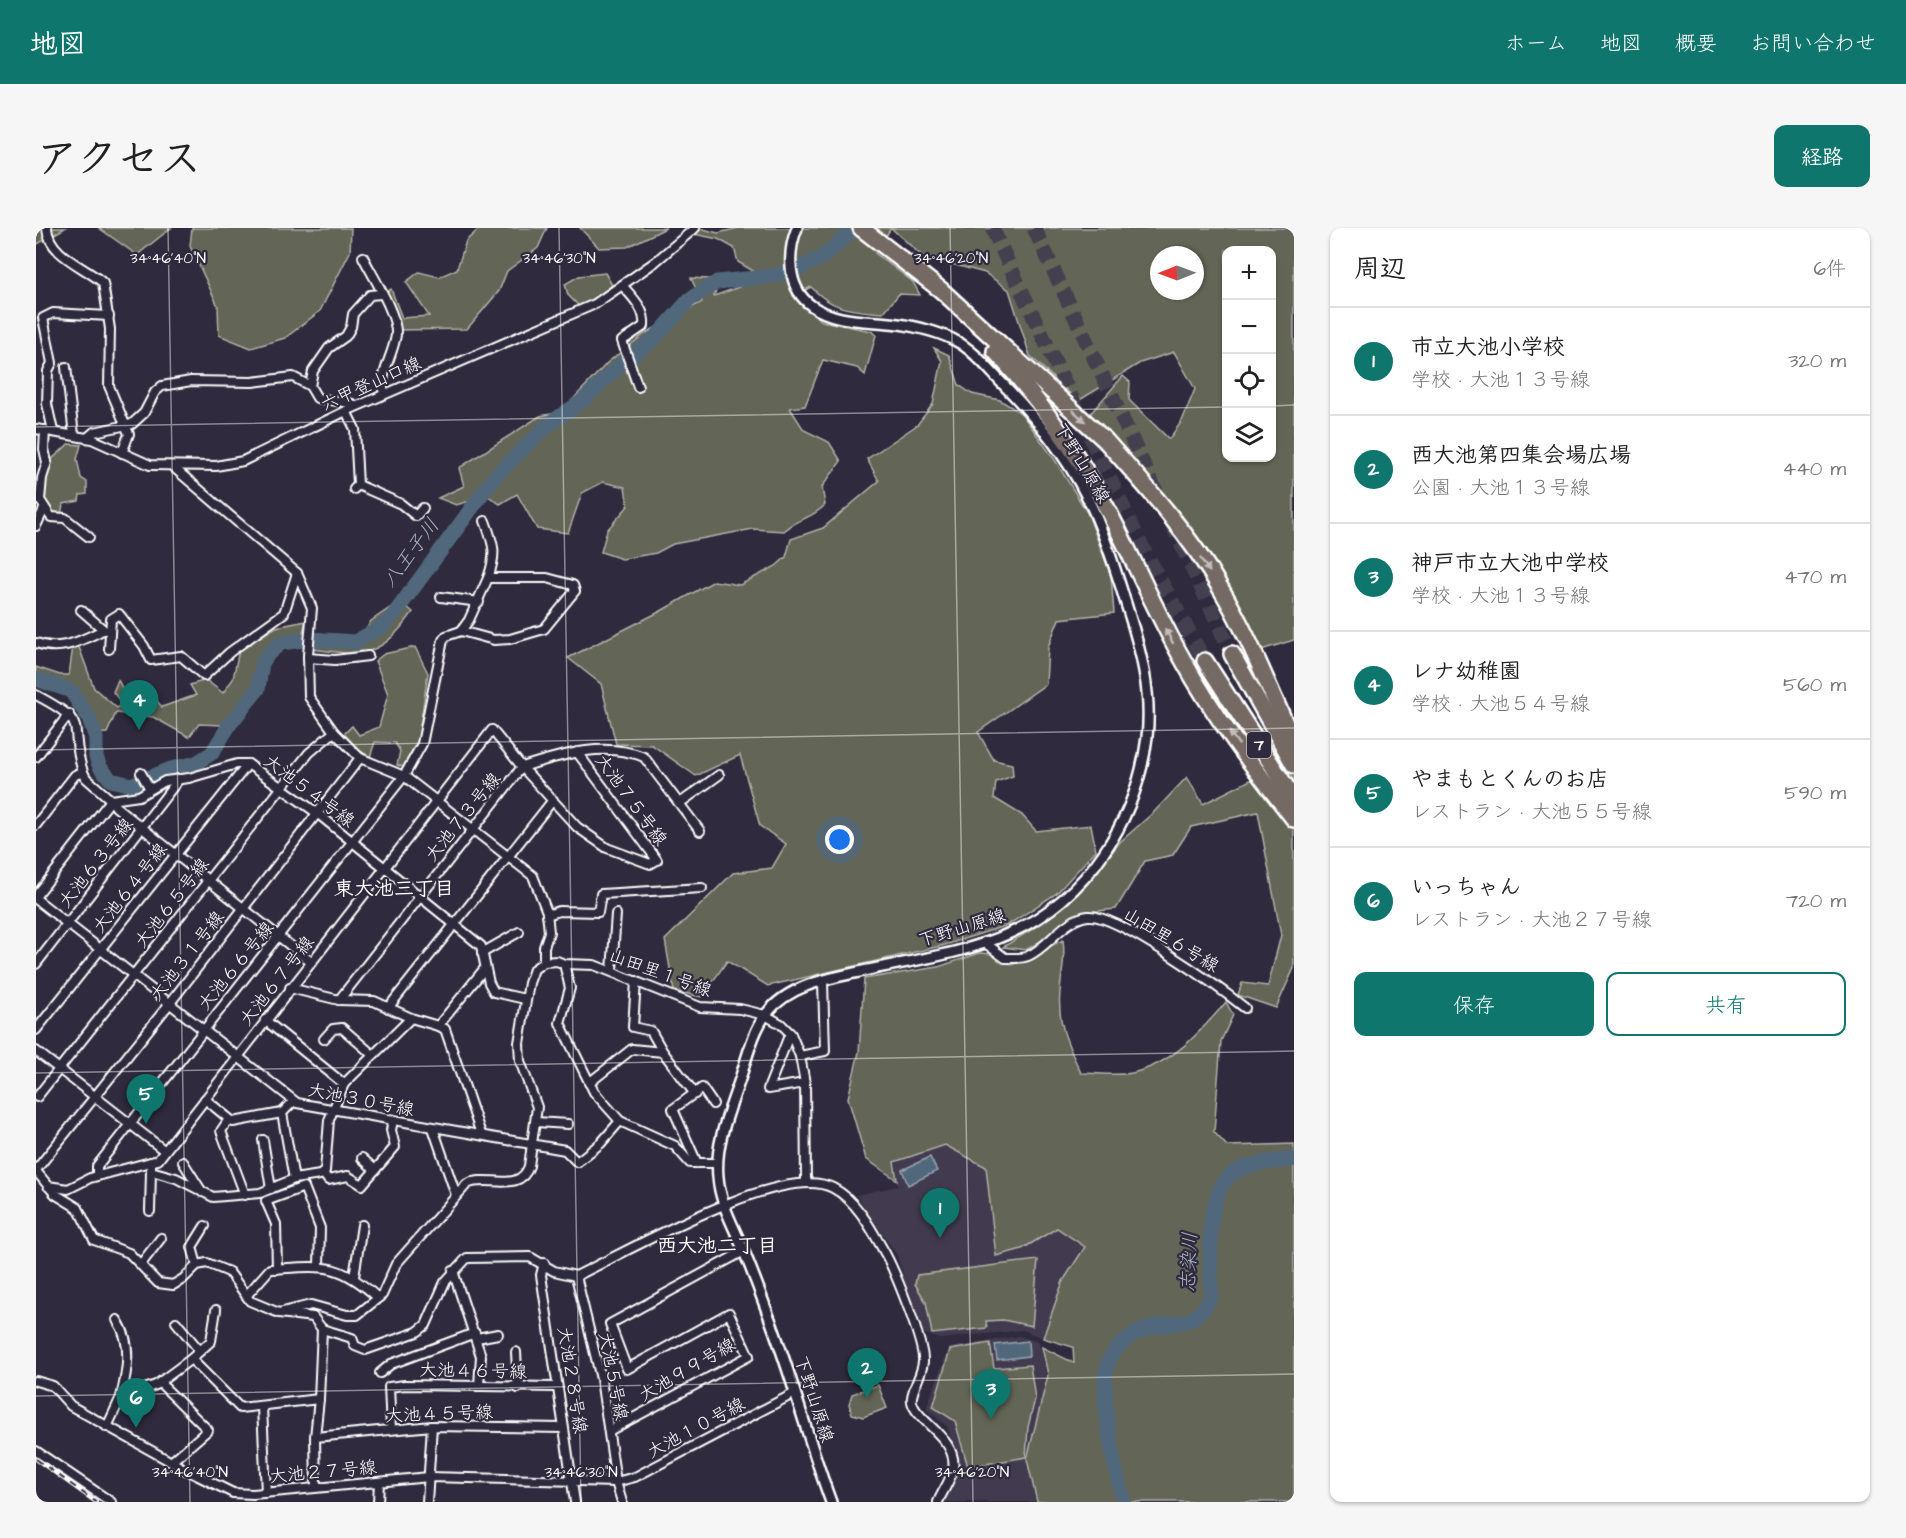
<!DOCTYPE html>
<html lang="ja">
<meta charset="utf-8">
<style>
:root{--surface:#fff;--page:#f6f6f6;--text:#222;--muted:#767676;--line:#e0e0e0;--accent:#0f766e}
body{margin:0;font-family:"Architects Daughter","Klee One",sans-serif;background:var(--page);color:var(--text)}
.controls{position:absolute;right:18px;top:18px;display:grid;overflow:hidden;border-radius:12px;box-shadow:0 2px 4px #0004}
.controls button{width:54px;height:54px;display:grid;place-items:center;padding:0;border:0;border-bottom:2px solid var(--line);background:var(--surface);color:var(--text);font:30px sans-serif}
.compass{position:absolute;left:1114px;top:18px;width:54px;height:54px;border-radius:50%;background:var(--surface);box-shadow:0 2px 4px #0004;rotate:269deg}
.you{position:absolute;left:804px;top:612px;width:21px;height:21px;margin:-15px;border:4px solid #fff;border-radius:50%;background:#1a73e8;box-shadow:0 0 0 9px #1a73e833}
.badge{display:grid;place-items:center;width:39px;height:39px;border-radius:50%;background:var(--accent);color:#fff;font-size:20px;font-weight:700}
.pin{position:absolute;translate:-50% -50px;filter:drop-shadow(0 2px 3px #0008)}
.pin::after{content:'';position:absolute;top:32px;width:21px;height:18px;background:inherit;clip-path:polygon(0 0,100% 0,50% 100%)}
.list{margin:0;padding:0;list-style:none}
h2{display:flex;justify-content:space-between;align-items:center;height:78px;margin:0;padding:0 24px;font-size:26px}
h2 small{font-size:20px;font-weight:400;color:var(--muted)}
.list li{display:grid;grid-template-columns:39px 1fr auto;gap:18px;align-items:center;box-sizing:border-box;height:108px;padding:0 24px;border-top:2px solid var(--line)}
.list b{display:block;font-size:22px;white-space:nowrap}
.list p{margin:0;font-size:20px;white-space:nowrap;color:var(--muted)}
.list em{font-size:20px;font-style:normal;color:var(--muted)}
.actions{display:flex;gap:12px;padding:18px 24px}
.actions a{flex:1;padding:14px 0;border:2px solid var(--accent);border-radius:12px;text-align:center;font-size:21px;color:var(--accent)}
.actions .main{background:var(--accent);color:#fff}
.icon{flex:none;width:33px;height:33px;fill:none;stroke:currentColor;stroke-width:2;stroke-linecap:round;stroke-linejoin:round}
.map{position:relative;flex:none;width:1258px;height:1274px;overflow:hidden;border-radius:12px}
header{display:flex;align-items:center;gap:36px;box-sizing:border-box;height:84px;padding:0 30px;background:var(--accent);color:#fff}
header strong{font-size:28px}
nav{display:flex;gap:33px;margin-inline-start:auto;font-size:21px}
.intro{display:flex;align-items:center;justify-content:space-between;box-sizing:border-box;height:144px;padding:0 36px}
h1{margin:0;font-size:42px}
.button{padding:15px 27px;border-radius:12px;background:var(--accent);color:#fff;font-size:21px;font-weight:700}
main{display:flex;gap:36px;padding:0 36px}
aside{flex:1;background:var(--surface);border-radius:12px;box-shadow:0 2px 4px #0004}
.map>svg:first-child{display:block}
.built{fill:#423b50}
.green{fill:#646556;stroke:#b2b2aa;stroke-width:1.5;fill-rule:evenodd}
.water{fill:#51687c;stroke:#97a4b0;stroke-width:1.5}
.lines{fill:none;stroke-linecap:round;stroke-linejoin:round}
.river{stroke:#51687c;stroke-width:15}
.motorway-tunnel{stroke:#443f50;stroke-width:15;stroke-dasharray:15 8;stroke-linecap:butt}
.minor-casing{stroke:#fff;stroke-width:12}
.tertiary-casing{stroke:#fff;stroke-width:14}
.motorway-casing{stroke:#fff;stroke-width:20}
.minor{stroke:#2f2a3d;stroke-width:8}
.tertiary{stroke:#2f2a3d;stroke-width:9}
.motorway{stroke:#756964;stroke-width:15}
.rail-casing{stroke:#fff;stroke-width:4.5}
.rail{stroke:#2f2a3d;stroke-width:2;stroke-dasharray:7;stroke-linecap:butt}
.oneway{fill:#c1bcb9}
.ticks{fill:none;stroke:#fff;stroke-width:1.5;stroke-opacity:0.45}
.labels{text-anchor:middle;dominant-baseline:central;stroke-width:4.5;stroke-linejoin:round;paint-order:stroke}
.shield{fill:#2f2a3d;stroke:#c1bfc5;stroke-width:1.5}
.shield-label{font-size:16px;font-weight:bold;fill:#fff}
.street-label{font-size:18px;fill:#fff;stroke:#2f2a3d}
.water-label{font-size:20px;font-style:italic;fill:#a8b4be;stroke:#2f2a3d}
.neighbourhood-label{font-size:20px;font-weight:bold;fill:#fff;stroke:#2f2a3d}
.ticks-label{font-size:15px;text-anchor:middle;fill:#fff;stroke:#2f2a3d;stroke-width:4.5;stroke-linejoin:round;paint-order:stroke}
</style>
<header>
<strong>地図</strong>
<nav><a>ホーム</a><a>地図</a><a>概要</a><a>お問い合わせ</a></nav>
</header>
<div class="intro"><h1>アクセス</h1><a class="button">経路</a></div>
<main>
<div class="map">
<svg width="1258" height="1274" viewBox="0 0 1258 1274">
<rect width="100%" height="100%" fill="#2f2a3d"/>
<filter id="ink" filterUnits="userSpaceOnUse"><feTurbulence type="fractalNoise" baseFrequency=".0167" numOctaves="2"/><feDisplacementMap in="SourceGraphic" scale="12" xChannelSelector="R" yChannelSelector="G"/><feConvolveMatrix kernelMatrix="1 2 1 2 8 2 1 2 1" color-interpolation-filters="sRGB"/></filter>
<g filter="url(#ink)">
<!-- built -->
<g class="built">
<path d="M910,917L950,939L960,1028L986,1021L1022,1000L1049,1019L1027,1053L1007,1110L987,1102L904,1111L885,1104L861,1027L820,967L862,958L858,934Z"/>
<path d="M983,1108L1002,1114L1010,1146L1009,1184L994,1237L999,1274H909L924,1239L911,1198L890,1181L913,1120Z"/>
</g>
<!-- green -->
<g class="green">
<path d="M0,0H29L0,17Z"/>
<path d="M63,0H135L101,27Z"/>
<path d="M156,0H315L314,24L284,83L249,110L215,120L183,107L182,78L154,18Z"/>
<path d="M444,0H511L502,20L471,43L463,63L431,101L361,102L351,64L355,61L366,90L393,88L370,54L383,44L403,49L421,41L430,13Z"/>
<path d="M544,0H630L591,19L563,20Z"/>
<path d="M663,0L682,5L703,0H1258V412L1225,422L1199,369L1144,286L1054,186L1087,148L1094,154L1093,172L1133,211L1146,193L1159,161L1138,124L1104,135L1042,173L994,128L973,62L949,45L886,28L855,0L839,25L877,54L884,67L863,66L847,85C815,82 798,83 775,59L757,68L786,93L835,103L840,107L829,147L821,140L787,132L769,178L754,180L768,202L793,214L805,233L786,259L789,277C774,292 764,289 748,303L717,301L637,316L620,325L586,331L565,324L571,302L592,278L589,259L567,254L546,265L532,305L501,301L481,266L464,276L452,268L420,277L402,270L428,258L423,240L504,188L525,184L572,134L610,105L666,74L655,50L673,51L681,59L678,68L706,58L719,44L702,34L698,20L682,11L658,6ZM1190,22H1236V230H1190ZM1123,27H1159V63H1123Z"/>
<path d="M569,45L576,57L563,70L544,79L532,67L529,56L543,48Z"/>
<path d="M898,120L913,127L923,157L936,166L964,172L985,185L1019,232L1052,286L1075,348L1078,385L1023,391L1012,419L1010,456L942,504L958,532L976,536L977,548L960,554L958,570L986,587L1000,603L1055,597L1060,622L1021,665L972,697L909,717L732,758L691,733L666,769L638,763L629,712L697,645L736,640L750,616L724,598L704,527L660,548L616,517L580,516L565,456L532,430L625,383L678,353L704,357L740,338L750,329L755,311L787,300L843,253L831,231L881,197L897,176L906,133Z"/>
<path d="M32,216L45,217L41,231L45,250L51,254V266L44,267L43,273L27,276L25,287H14C7,272 0,247 14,233C20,227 26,223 32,216Z"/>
<path d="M364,373L377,384C343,431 329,428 275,421L277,406L317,411L328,405L335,393Z"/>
<path d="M270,393L266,408L241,413C232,447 210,471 187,497L163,496L153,509L117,489L80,485L71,505L61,506C46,463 40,463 0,448V439L24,447H33L37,418L43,419L58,460L81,480L86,476L77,464L82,452L93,473L118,469L126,479L160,467L154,457L170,452L187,465L197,451L203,422L240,399Z"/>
<path d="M379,419L392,445L382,512L367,539L361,537L364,523L359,515L339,514L334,529L323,522L308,506L316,498L323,507L343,499L352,466L339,433L348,426Z"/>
<path d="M1258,530V740L1240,780L1202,767L1206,755L1232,758L1245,707L1222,584L1155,599L1137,627L1109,633L1080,681L1052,684L990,722L967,719L1007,695L1048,660L1084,614L1118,584L1151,549L1167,576Z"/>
<path d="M1027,712C1030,731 1025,745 1024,764C1021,796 1032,817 1045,845C1061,845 1081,848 1096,845C1137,836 1164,804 1190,774L1197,787L1185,813L1178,904L1191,918L1258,916V1274H1001L991,1231L1012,1147L1006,1119L1038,1135L1037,1119L1007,1110L1027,1053L1049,1019L1021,1000L986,1021L960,1028L950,939L909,917L858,934L861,952L830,931L812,870L823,824L828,751L902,739L944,725L957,726L976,737Z"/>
<path d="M1002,1032L996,1098L967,1092L950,1093L951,1100L896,1106L890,1074L879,1056L881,1047Z"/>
<path d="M954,1115L958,1140L994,1137L999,1171L992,1199L990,1229L932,1239L919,1193L897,1179L914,1122Z"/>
<path d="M842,1157L851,1180L827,1189L816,1186L813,1176L816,1166Z"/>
</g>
<!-- water -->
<g class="water">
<path d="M894,929L901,943L872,957L866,942Z"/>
<path d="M992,1113L993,1128L961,1132L959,1117Z"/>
</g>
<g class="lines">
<!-- river -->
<g class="river">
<path d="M0,451L35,463L53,490L60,510V529L64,539L75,552L95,557L135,541L160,535L176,525L194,496L222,461L226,435L233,425L245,415L274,411L319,414L347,398L359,385L460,247L513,196L545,174L583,138L619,110L654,71L681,54L737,48L764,40L788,28L819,0"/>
<path d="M1088,1274C1079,1244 1061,1161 1073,1133C1080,1118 1095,1106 1110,1101C1140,1091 1158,1103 1175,1068C1176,1033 1165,959 1203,942C1220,934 1240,934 1258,931"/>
</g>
<!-- motorway-tunnel -->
<g class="motorway-tunnel">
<path d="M956,0L1103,313L1169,433"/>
<path d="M998,0L1123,270"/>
<path d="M1135,294L1196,426"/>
</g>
<!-- minor casing -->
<g class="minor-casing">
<g id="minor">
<path d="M11,0C13,28 50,39 67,55L74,101L73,158L93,206L86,225"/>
<path d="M327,29C336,47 362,87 360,107C357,128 343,145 348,166"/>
<path d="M586,57C596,69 610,81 608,98L586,113L602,159"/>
<path d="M30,139L38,207"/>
<path d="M274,158L277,143L293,120L310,108L315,99L317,86L334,67L345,66"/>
<path d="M310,183L319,201L322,257L318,261"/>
<path d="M0,201L56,211L114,237L180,238L207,233L310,183L559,76L619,34L659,0"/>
<path d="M9,202L8,221L11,234L6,250L4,272L15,289L29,290L53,309"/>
<path d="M17,203L11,176L12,143L16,135L7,90L17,85L73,88"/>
<path d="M51,210L58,204L96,196L108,185L119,164L126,158L155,153L216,154L257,149L274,158L281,170C293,173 312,172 320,178"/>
<path d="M322,257L365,276L380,288L387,280"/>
<path d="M0,298L8,281"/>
<path d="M405,369L443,374"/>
<path d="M45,382L68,402"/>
<path d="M425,403L458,412L474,411L508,401L539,363L537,357L511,350H452C461,325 458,317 449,293"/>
<path d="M0,415C25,424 44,413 67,402"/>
<path d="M73,421L75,391L83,386L108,418L115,432L145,428L168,448L194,424L248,385L261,345"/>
<path d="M272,430L299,432L332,428"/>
<path d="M0,467C57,497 31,494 47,544L50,550L75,572L103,568L129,553L153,550L201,536H212L281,585L445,718L453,755L458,764L489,771"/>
<path d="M541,524L621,632L614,636L571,620L541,599L486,539C526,527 567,513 608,529L664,603"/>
<path d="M0,529L33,486"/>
<path d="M105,545L114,561"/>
<path d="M644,575L683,547"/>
<path d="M0,597L39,547L47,544"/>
<path d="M0,668L75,572L80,579L275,734"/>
<path d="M0,671L261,875L529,922L541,934L565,915L584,893"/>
<path d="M511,687L523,683L562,684L565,666L666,660"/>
<path d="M948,714L969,730C976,730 986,731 992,728C1013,719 1027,691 1052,688C1080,685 1184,760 1209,780"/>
<path d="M446,725L483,704"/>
<path d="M508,734L521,733L528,736L558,737L664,779L704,781L729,787L745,796L755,806L764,828"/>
<path d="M0,736L143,551"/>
<path d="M528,736L534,760L524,795L558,864L584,893L639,918L654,935H681"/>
<path d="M576,743L580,686"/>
<path d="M254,760L303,772L338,773L375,790L402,798L449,740"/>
<path d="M352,780L517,572"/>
<path d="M229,792L308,856L375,790"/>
<path d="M402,798L409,801L445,906"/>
<path d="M0,802L212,536"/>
<path d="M754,805L732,861L769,855"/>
<path d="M288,811L297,801L306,800L337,827"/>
<path d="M0,823L129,923"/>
<path d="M627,824L659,866"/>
<path d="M553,855L596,821L627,824L615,803L597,799L600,753"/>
<path d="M1,869L273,525L298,504"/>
<path d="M169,871L197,894L246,885L258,951L284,947L289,943L293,892L308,856"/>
<path d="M246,885L258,873"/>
<path d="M193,891L185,903L209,967"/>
<path d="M500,894L532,896"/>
<path d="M397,900L420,967"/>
<path d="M227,912L235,961"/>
<path d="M326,930L339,942"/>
<path d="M115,934V943L140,950L177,969L224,965L258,951"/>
<path d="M147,934L166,964"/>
<path d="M661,935L637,881L666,860L677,876"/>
<path d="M0,942L134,775L324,530"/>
<path d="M0,943L19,966L42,980L58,1012L93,1025L122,1055L137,1057L147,1051L161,1037L171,1035L193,1044L214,1073L243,1085L275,1077L311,1087H321L346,1067L360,1036L431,956C450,946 484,966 493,938L501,879L484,833L483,815L493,755L498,741L508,734V719L513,704L511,684L497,648L368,548L324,530L298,504L273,469L272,427L276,380L261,345L137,239"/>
<path d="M287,945L292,952L312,948L326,957L359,919L355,902L357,893"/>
<path d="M61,948V938L368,548L386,516L407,412L410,408L425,403L433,392L452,350"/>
<path d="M770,953L769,855L764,828L789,823L787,753"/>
<path d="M12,958L32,961L54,950L122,932L456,502L486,539L303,772"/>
<path d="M114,983L115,943"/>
<path d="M508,1035L505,1047L539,1274"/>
<path d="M105,1036L125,1010"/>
<path d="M161,1037L156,1019L169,998"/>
<path d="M241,1041L240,996L230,973L268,959L284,1000L283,1038"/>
<path d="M417,1043L445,1128L443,1157"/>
<path d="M540,1048L565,1151L580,1254L586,1274"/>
<path d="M318,1049L326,997"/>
<path d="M211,1067L234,1041C286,1038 302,1033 342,1070"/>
<path d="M243,1085L277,1089L286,1101L283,1171"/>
<path d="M81,1092C97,1115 91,1144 85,1169"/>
<path d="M140,1094L164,1123"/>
<path d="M286,1101L316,1110L319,1118L329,1122L381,1104L390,1097L409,1054L431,1030L494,1029L518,1043L540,1048C591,1024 747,933 797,960C822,973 837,1004 850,1027C859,1044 889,1117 887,1134C886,1146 878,1157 876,1169C872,1190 923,1208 917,1241C915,1252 906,1264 902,1274"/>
<path d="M441,1110L462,1106"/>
<path d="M480,1124L482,1160"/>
<path d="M155,1131L175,1113L180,1082"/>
<path d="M344,1145L355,1136L439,1105"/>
<path d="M0,1153L17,1158L35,1178L148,1241L197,1265L217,1266L393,1249L580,1254L599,1249L759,1165"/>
<path d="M124,1155L172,1202L135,1234"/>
<path d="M226,1179L230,1265"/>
<path d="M71,1199L85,1169L120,1157L155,1131L204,1180L283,1171L279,1209L280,1259"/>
<path d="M355,1201L353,1159L369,1157L520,1159"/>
<path d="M573,1203L713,1128L693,1085L591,1141L574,1096L708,1023"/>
<path d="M279,1209L396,1198L527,1200"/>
<path d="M0,1223L75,1274"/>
<path d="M342,1274L343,1254"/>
<path d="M391,1274L396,1198"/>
</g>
</g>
<!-- tertiary casing -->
<g class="tertiary-casing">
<path id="tertiary" d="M761,0C751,25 751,61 776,78C803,97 839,91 869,97C885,100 903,104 918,112C935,120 950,138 963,152C1000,189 1037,236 1058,284C1072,316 1082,350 1092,382C1105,423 1116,465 1111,509C1101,591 1052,670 974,705C931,725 879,732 832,742C797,750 755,755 731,785C716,804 710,834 702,857C692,886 679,917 682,949C684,975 697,997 707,1021C716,1043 724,1064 732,1086C756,1148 772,1212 795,1274"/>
</g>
<!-- motorway casing -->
<g class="motorway-casing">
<g id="motorway">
<path d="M825,0L905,62L1069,212C1110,258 1154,307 1185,361C1214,410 1234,463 1258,515"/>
<path d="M959,123C997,165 1031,210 1059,259C1091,314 1114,374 1146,430C1177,487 1218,540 1258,591"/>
<path d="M1196,426L1258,537"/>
<path d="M1169,433L1258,571"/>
</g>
</g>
<!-- minor -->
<use href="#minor" class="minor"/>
<!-- tertiary -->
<use href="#tertiary" class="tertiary"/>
<!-- motorway -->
<use href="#motorway" class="motorway"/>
<!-- rail casing -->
<g class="rail-casing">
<path id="rail" d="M0,1231L60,1274"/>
</g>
<!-- rail -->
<use href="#rail" class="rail"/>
</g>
<!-- one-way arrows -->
<defs><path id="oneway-solid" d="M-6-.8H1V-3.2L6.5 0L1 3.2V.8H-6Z" transform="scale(1.5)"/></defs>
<g class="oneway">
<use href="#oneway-solid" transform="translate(1043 188) rotate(42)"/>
<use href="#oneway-solid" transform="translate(1169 337) rotate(55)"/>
<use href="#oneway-solid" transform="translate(1133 408) rotate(-119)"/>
<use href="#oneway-solid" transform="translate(1198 510) rotate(-126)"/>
</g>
</g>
<!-- ticks -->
<path class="ticks" d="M132,0L154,1274M523,0L545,1274M914,0L937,1274M1236,178L1258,177M0,199L1190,179M0,522L1258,500M0,845L1258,823M0,1168L1258,1146"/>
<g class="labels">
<!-- shield labels -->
<rect class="shield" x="1211" y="504" width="24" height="26" rx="4.5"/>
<g class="shield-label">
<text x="1223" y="517">7</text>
</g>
<!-- street labels -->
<g class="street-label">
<text transform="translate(335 156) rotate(-24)">六甲登山口線</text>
<text transform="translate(1046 235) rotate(59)">下野山原線</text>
<text transform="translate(273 563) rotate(37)">大池５４号線</text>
<text transform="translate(595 572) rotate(54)">大池７５号線</text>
<text transform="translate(427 589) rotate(-51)">大池７３号線</text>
<text transform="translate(60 635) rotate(-52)">大池６３号線</text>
<text transform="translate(94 660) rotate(-52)">大池６４号線</text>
<text transform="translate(136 675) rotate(-52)">大池６５号線</text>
<text transform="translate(926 700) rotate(-17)">下野山原線</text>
<text transform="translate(1135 712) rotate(31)">山田里６号線</text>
<text transform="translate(151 728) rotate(-52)">大池３１号線</text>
<text transform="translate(200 738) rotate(-51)">大池６６号線</text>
<text transform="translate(624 745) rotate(20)">山田里１号線</text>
<text transform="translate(241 753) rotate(-52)">大池６７号線</text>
<text transform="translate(325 872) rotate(11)">大池３０号線</text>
<text transform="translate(651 1142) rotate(-30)">大池９９号線</text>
<text transform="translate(437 1143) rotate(1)">大池４６号線</text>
<text transform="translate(577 1148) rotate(79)">大池５号線</text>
<text transform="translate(536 1152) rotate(81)">大池２８号線</text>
<text transform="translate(778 1171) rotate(72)">下野山原線</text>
<text transform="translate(403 1186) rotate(-2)">大池４５号線</text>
<text transform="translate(660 1200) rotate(-28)">大池１０号線</text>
<text transform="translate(287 1244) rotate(-5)">大池２７号線</text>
</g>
<!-- water labels -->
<g class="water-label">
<text transform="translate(375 325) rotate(-53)">八王子川</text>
<text transform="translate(1153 1034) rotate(-87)">志染川</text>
</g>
<!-- neighbourhood labels -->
<g class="neighbourhood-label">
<text x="358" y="661">東大池三丁目</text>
<text x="681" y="1018">西大池二丁目</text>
</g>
</g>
<g class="ticks-label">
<text x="132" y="35">34°46'40"N</text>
<text x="523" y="35">34°46'30"N</text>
<text x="915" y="35">34°46'20"N</text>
<text x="154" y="1249">34°46'40"N</text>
<text x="545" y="1249">34°46'30"N</text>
<text x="936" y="1249">34°46'20"N</text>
</g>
</svg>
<div class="controls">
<button>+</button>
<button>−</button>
<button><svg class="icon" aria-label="locate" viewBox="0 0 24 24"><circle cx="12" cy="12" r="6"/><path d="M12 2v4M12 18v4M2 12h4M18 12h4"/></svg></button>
<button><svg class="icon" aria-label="layers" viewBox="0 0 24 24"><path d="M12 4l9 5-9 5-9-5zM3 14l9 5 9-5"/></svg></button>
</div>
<svg class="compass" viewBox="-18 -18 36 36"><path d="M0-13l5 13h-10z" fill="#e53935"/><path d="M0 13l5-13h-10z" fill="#767676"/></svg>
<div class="you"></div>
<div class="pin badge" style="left:904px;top:1010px">1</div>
<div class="pin badge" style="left:831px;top:1170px">2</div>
<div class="pin badge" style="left:955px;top:1191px">3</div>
<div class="pin badge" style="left:103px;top:502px">4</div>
<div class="pin badge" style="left:110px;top:896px">5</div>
<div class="pin badge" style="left:100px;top:1200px">6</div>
</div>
<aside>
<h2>周辺<small>6件</small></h2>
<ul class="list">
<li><span class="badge">1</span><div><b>市立大池小学校</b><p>学校 · 大池１３号線</p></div><em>320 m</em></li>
<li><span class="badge">2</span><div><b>西大池第四集会場広場</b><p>公園 · 大池１３号線</p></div><em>440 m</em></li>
<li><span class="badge">3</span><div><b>神戸市立大池中学校</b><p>学校 · 大池１３号線</p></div><em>470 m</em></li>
<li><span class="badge">4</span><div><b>レナ幼稚園</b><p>学校 · 大池５４号線</p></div><em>560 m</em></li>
<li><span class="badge">5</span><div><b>やまもとくんのお店</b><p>レストラン · 大池５５号線</p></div><em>590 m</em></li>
<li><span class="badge">6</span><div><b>いっちゃん</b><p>レストラン · 大池２７号線</p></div><em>720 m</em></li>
</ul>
<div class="actions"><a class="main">保存</a><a>共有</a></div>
</aside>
</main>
